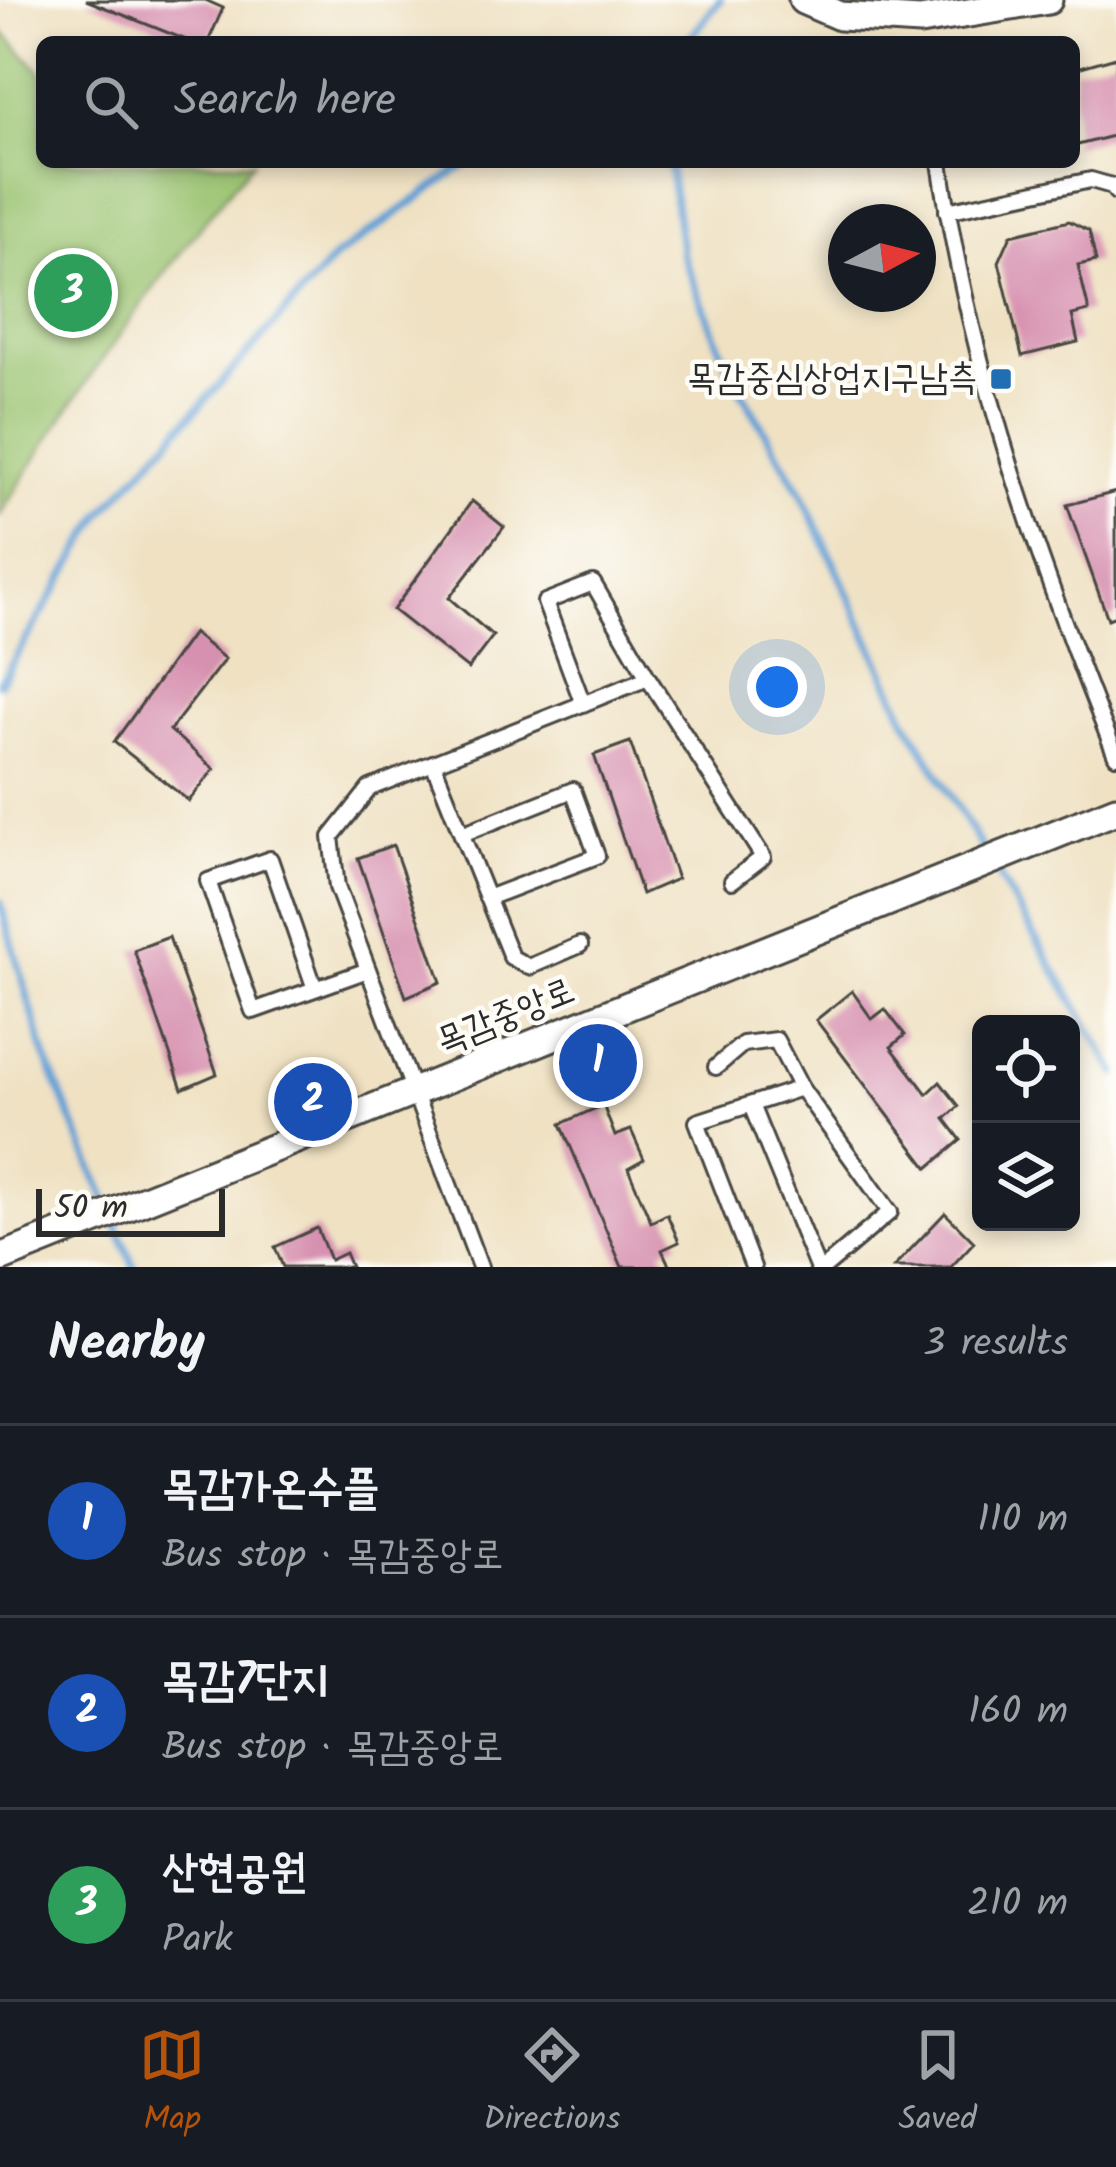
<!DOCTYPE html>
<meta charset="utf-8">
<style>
:root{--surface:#171b24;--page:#20242c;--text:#f1f3f6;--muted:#9ea1a6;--line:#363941;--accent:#b45309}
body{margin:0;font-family:Kalam,"Poor Story",sans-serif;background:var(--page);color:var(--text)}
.controls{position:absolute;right:36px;bottom:36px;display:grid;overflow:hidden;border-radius:18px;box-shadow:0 6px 18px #0003}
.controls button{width:108px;height:108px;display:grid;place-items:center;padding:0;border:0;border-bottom:3px solid var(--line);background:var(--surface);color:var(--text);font:60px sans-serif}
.compass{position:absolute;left:828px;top:204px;width:108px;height:108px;border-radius:50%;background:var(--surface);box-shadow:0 6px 18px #0003;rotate:83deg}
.scale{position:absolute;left:36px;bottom:30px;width:189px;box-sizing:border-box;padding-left:12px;border:6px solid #2b2b2b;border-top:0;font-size:33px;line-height:42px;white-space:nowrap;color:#2b2b2b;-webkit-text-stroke:9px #fdfcf7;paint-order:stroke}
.you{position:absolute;left:777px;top:687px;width:42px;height:42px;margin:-30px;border:9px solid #fff;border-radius:50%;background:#1a73e8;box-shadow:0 0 0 18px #1a73e833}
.badge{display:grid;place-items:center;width:78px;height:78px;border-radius:50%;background:var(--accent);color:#fff;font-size:39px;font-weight:700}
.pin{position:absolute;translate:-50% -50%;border:6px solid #fff;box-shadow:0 3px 12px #0006}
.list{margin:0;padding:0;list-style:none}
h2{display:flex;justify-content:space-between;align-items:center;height:156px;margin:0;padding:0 48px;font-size:51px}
h2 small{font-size:39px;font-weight:400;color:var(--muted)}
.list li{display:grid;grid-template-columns:78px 1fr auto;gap:36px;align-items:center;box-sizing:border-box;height:192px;padding:0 48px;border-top:3px solid var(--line)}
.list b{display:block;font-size:45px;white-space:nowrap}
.list p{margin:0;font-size:39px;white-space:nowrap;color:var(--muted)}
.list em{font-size:39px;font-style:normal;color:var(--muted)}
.icon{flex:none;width:66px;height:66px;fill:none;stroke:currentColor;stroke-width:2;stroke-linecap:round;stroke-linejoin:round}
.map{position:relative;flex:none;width:1116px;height:1267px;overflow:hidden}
.search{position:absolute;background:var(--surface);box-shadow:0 6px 18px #0003;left:36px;right:36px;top:36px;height:132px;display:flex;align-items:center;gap:30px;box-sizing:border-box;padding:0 42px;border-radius:18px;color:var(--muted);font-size:45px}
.sheet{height:732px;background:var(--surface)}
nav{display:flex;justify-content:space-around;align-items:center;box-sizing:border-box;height:168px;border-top:3px solid var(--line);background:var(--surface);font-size:33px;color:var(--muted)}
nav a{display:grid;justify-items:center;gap:6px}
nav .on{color:var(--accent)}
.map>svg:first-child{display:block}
.park{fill:#9ac370;stroke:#62774e;stroke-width:3}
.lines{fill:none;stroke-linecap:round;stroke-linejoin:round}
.stream{stroke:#63a0d4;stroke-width:8}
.building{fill:#d791b0}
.service-casing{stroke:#484642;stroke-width:20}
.minor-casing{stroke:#484642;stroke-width:33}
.service{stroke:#fff;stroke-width:14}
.minor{stroke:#fff;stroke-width:27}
.poi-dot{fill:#1f6fb2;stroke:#fdfcf7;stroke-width:4.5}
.labels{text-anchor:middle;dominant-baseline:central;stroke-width:9;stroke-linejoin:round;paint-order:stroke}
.poi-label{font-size:36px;fill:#2b2b2b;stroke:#fdfcf7;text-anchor:end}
.street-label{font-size:36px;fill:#2b2b2b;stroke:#fdfcf7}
</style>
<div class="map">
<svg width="1116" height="1267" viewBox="0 0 1116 1267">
<rect width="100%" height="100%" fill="#fdfcf7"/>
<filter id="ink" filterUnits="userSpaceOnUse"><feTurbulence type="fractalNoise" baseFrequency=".00833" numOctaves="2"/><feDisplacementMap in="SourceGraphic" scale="24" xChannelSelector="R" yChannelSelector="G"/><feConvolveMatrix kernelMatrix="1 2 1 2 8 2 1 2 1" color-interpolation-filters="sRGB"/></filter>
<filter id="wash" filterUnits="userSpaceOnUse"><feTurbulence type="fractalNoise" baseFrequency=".004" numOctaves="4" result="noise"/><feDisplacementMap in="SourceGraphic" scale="48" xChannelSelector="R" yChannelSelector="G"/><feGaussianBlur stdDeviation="2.7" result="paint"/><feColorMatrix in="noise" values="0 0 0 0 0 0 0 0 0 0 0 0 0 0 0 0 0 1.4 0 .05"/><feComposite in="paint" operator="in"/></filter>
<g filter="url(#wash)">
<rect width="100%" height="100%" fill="#efe1c2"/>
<!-- park -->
<path class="park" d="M0,29L42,73V162H253C159,274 77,391 0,515Z"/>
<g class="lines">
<!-- stream -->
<g class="stream">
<path d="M687,42L720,0"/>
<path d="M669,162L682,253L730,372L802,494L906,720L986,855"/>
<path d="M0,683L102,514L334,258L469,162"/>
<path d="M994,868L1116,1073"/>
<path d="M0,902L45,1056L134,1267"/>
</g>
</g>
<g id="blocks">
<!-- building -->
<g class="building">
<path d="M86,0H205L223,8L208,42H191Z"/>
<path d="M1116,57V135L1074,146V69Z"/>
<path d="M1069,221L1089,231L1096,261L1078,265L1089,311L1072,315L1078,342L1022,356L999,262L1011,235Z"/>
<path d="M1116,492V616L1108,619L1067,505Z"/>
<path d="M472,501L504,527L449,598L493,636L468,669L393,610Z"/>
<path d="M193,633L225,659L170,730L214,769L189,801L114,742Z"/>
<path d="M630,742L677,879L642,894L594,755Z"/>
<path d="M393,845L441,982L406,997L358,858Z"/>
<path d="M169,937L217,1074L182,1089L134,950Z"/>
<path d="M852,991L872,1019L885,1009L905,1035L891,1047L927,1094L940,1082L959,1106L945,1119L961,1140L928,1168L816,1020Z"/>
<path d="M603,1105L615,1136L631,1130L644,1159L628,1168L651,1222L667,1214L679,1242L662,1250L670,1267H622L561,1124Z"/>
<path d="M945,1213L974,1242L951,1267H894Z"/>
<path d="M317,1228L330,1260L345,1253L351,1267H283L275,1247Z"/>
</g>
</g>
</g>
<g filter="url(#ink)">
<use href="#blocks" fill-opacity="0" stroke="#484642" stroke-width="3"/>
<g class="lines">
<!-- service casing -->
<g class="service-casing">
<g id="service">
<path d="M940,162C970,370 1038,562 1116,756"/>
<path d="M947,211L1091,180L1112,186L1116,192"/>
<path d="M583,704L545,602L593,583L648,678"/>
<path d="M433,763L511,957L529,967L580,945"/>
<path d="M462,834L573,790L597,856L487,898"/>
<path d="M315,989L270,859L208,881L253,1011L368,970"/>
<path d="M716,1067L743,1044L776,1040L801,1088L890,1212L825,1267"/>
<path d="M751,1105L817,1267"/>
<path d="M480,1267L337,887L331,837L370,788L648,678L763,857L732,881"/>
<path d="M753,1267L697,1122L801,1088"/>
</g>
</g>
<!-- minor casing -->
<g class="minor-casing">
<g id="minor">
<path d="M803,0L840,16L920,21L1048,0"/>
<path d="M0,1258L1116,810"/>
</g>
</g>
<!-- service -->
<use href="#service" class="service"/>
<!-- minor -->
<use href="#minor" class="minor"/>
</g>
</g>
<!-- markers -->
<rect class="poi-dot" x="989" y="367" width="24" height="24" rx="6"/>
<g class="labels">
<!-- poi labels -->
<g class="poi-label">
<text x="977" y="379">목감중심상업지구남측</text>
</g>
<!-- street labels -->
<g class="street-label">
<text transform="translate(506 1017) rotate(-22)">목감중앙로</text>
</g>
</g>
</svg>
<div class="controls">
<button><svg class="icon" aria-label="locate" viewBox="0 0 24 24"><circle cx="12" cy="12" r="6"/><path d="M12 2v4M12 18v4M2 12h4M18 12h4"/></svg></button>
<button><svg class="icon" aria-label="layers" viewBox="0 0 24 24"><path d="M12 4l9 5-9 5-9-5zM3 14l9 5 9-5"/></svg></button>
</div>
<svg class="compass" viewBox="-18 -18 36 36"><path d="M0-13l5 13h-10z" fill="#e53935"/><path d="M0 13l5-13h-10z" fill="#9ea1a6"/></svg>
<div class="scale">50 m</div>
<div class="you"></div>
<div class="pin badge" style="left:598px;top:1063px;background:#1a4fb4">1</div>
<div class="pin badge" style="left:313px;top:1102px;background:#1a4fb4">2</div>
<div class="pin badge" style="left:73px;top:293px;background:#2e9e5b">3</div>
<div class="search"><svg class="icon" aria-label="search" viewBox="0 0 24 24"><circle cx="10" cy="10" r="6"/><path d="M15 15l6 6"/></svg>Search here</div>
</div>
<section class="sheet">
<h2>Nearby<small>3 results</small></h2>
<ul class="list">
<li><span class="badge" style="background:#1a4fb4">1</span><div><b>목감가온수플</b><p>Bus stop · 목감중앙로</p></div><em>110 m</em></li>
<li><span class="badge" style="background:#1a4fb4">2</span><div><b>목감7단지</b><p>Bus stop · 목감중앙로</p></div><em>160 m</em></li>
<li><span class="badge" style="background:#2e9e5b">3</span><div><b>산현공원</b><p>Park</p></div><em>210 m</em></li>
</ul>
</section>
<nav>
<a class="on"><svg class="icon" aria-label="map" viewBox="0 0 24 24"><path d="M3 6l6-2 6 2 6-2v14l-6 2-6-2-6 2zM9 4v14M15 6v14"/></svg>Map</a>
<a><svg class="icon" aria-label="directions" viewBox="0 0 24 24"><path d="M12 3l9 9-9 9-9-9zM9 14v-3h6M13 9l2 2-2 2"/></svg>Directions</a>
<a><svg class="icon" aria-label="saved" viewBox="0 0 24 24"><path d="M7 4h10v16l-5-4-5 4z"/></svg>Saved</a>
</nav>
